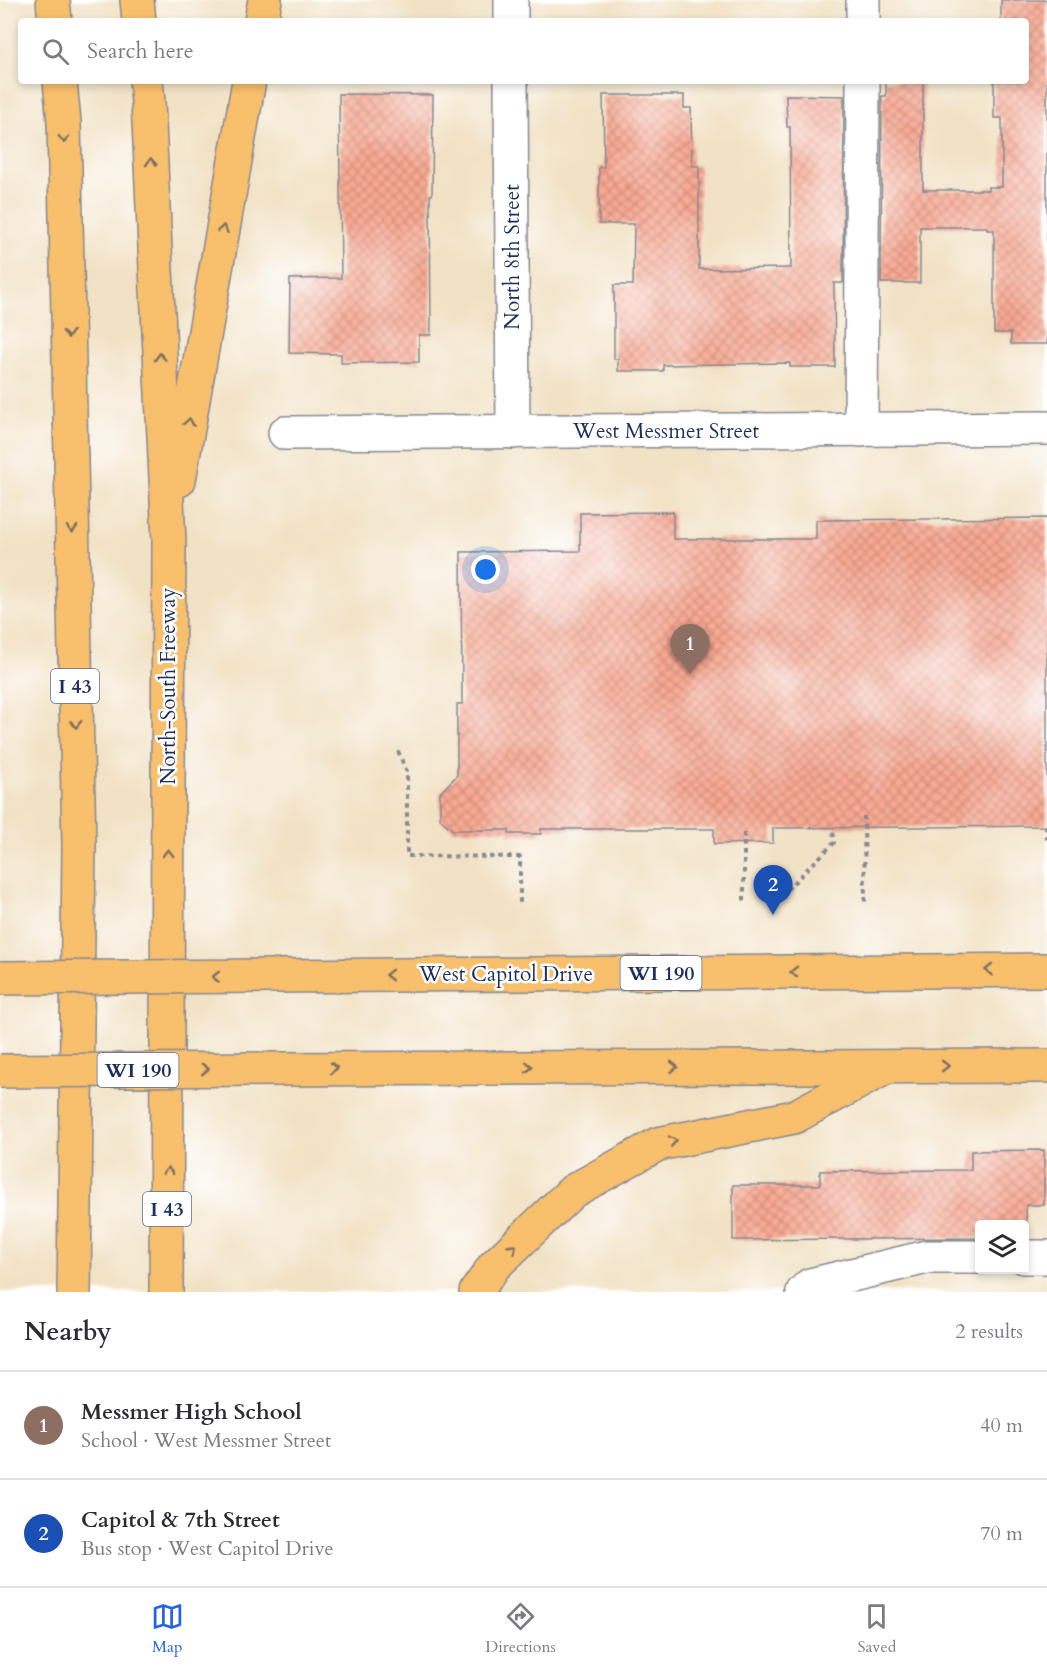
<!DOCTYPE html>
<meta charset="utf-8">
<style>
:root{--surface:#fff;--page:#f7f7f7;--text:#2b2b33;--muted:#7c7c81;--line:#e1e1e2;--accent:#2563eb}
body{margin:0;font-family:Cardo,serif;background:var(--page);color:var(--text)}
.controls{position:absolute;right:18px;bottom:18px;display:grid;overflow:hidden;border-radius:6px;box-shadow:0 3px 9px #0003}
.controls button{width:54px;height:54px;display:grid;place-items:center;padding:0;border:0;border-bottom:2px solid var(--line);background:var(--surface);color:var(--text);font:30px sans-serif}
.you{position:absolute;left:486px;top:570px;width:21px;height:21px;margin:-15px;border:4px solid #fff;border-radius:50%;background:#1a73e8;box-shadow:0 0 0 9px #1a73e833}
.badge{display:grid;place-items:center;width:39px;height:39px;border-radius:50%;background:var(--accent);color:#fff;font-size:20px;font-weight:700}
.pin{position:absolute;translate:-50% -50px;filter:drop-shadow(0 2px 3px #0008)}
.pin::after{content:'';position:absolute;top:32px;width:21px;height:18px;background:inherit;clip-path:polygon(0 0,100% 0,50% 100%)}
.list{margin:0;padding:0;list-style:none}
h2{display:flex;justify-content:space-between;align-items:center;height:78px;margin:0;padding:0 24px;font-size:26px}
h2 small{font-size:20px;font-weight:400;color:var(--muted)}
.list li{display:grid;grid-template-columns:39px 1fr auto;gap:18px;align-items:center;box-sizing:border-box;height:108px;padding:0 24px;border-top:2px solid var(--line)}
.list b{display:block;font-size:22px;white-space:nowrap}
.list p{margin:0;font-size:20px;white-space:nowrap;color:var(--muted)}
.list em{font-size:20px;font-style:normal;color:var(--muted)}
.icon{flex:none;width:33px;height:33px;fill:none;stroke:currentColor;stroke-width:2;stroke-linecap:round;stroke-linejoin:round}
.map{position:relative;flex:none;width:1047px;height:1292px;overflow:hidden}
.search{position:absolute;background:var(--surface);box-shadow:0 3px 9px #0003;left:18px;right:18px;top:18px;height:66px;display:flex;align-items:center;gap:15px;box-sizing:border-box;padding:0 21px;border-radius:6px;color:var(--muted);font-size:22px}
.sheet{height:294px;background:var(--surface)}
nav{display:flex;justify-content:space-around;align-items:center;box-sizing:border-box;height:84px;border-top:2px solid var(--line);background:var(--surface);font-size:16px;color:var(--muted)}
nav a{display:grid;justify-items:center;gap:3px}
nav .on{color:var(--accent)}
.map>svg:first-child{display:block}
.building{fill:url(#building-cross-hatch)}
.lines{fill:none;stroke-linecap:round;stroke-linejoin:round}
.minor-casing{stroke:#868892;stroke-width:36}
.major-casing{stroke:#868892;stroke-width:36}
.highway-casing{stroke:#868892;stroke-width:36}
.path{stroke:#868892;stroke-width:4;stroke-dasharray:4.5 4.5;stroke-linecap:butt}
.minor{stroke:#fff;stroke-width:33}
.major{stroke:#f8bf6c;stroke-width:33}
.highway{stroke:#f8bf6c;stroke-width:33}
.major-bridge-casing{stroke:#868892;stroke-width:36;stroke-linecap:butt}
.major-bridge{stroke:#f8bf6c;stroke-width:33}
.oneway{stroke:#7e7064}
.labels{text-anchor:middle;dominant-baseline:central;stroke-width:5;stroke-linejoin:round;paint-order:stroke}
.shield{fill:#fff;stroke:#5f6d8e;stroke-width:1.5}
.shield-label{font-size:20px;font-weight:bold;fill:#1b2f5e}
.street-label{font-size:21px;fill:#1b2f5e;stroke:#fff}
</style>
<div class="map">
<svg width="1047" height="1292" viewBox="0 0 1047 1292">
<defs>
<pattern id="building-cross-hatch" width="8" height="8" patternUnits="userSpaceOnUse" patternTransform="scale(1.5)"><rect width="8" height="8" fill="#faaa93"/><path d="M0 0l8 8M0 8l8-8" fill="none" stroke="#ca8b7b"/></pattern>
</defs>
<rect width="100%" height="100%" fill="#fff"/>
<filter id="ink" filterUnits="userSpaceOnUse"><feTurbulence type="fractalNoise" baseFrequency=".0167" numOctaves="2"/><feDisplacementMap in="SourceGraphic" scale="12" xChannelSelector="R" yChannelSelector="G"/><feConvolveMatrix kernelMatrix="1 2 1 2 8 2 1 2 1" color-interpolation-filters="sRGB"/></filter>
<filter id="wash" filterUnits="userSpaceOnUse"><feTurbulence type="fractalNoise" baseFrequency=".008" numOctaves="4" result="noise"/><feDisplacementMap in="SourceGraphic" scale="24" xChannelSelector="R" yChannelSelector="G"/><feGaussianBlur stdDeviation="1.35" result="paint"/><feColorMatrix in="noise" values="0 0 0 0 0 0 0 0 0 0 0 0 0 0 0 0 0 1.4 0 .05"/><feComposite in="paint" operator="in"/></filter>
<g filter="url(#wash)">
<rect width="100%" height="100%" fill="#f2e2c5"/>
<g id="blocks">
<!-- building -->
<g class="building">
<path d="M1001,0H1047V344H1011V333H994V230H987V227H920V283H881L882,96H886V81H923V190H988V187H1002V118H994V81H1026V21H1001Z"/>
<path d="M339,94L433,95L432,195H430L431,335H419V362L341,363V354L289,353L290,279L341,278Z"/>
<path d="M603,95H684V108H691L692,166H699V269L791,268L790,127H787L786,95L844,96L843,283H834L835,367H790V363L663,365V371H618V359H614V285H633L634,224H599V167H604Z"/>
<path d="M673,512V539H816V520L1047,518V826L773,828V843L714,844V829H541V834H509V830H453L440,819V793L457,775V704H462L461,552L580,551V513Z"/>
<path d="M1044,1150V1205H1026L1027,1238H1024V1224H980V1238L733,1240V1185H820V1171L971,1170V1151Z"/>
</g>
</g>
</g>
<g filter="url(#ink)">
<use href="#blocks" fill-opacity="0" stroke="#868892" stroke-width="1.5"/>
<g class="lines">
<!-- minor casing -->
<g class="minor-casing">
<g id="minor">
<path d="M511,0V21"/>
<path d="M863,21V0"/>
<path d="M511,81L513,432"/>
<path d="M861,430L863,81"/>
<path d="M285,433L1047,428"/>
<path d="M1024,1257H1047"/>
<path d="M803,1292L810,1285L927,1257H980"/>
</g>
</g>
<!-- major casing -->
<g class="major-casing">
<g id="major">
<path d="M274,976L1047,970"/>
<path d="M276,1069L1047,1066"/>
</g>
</g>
<!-- highway casing -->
<g class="highway-casing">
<g id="highway">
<path d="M53,0L55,21"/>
<path d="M137,0L139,21"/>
<path d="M261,21L265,0"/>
<path d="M60,81L64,122L79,845L74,1292"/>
<path d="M146,81L148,102L169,541L166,1292"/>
<path d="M179,480L249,81"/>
<path d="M476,1292L494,1266L573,1191L658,1144L794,1117L887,1067"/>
</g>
</g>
<!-- path -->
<g class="path">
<path d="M398,751L407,772V856L520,857V904"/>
<path d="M864,816L865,902"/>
<path d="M1046,826L1047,843"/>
<path d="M744,833V903"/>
<path d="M774,902L834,843L833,828"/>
</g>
<!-- minor -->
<use href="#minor" class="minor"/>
<!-- major -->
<use href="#major" class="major"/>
<!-- highway -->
<use href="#highway" class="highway"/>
<!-- major-bridge casing -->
<g class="major-bridge-casing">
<g id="major-bridge">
<path d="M0,978L274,976"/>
<path d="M0,1071L276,1069"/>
</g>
</g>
<!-- major-bridge -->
<use href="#major-bridge" class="major-bridge"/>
</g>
<!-- one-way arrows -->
<defs><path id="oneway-chevron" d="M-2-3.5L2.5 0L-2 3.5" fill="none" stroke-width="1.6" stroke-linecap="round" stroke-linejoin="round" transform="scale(1.5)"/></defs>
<g class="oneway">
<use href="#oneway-chevron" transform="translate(64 139) rotate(89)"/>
<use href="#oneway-chevron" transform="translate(151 162) rotate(-93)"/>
<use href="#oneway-chevron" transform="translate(223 229) rotate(-80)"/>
<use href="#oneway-chevron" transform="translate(68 334) rotate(89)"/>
<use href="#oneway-chevron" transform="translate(160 357) rotate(-93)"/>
<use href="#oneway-chevron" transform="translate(189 422) rotate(-80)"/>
<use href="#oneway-chevron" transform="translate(72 529) rotate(89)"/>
<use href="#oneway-chevron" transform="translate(76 724) rotate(89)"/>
<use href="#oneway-chevron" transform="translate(168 853) rotate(-90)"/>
<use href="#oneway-chevron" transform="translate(989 970) rotate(180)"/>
<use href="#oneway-chevron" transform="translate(794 972) rotate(180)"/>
<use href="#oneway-chevron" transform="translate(389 975) rotate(180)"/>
<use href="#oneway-chevron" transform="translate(216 977) rotate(180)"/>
<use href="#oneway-chevron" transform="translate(945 1066)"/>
<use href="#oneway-chevron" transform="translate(529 1067)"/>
<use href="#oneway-chevron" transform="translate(674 1067)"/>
<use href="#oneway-chevron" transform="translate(334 1068)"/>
<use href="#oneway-chevron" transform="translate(205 1069) rotate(-1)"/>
<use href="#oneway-chevron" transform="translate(673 1141) rotate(-12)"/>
<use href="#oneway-chevron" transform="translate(168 1171) rotate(-89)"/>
<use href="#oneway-chevron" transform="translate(513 1248) rotate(-44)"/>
</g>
</g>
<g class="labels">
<!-- shield labels -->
<g class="shield">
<rect x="51" y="669" width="48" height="34" rx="4.5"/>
<rect x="620.5" y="956" width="81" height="34" rx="4.5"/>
<rect x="97.5" y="1053" width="81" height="34" rx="4.5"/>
<rect x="143" y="1192" width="48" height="34" rx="4.5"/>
</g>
<g class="shield-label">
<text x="75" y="686">I 43</text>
<text x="661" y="973">WI 190</text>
<text x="138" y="1070">WI 190</text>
<text x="167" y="1209">I 43</text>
</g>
<!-- street labels -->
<g class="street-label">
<text transform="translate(512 257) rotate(-90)">North 8th Street</text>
<text x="666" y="431">West Messmer Street</text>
<text transform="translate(168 686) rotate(-90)">North-South Freeway</text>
<text x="506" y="974">West Capitol Drive</text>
</g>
</g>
</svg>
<div class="controls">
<button><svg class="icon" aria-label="layers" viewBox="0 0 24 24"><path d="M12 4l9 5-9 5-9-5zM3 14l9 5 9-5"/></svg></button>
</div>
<div class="you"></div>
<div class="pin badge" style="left:690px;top:674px;background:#8d6e63">1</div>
<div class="pin badge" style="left:773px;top:915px;background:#1a4fb4">2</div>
<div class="search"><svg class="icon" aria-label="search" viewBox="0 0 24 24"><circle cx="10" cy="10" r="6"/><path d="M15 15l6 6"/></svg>Search here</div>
</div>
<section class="sheet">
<h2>Nearby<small>2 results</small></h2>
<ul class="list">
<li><span class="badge" style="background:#8d6e63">1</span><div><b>Messmer High School</b><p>School · West Messmer Street</p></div><em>40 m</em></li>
<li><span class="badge" style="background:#1a4fb4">2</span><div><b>Capitol &amp; 7th Street</b><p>Bus stop · West Capitol Drive</p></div><em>70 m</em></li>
</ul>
</section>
<nav>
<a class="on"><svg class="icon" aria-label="map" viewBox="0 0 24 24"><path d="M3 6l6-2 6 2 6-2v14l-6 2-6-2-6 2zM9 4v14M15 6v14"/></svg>Map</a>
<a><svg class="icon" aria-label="directions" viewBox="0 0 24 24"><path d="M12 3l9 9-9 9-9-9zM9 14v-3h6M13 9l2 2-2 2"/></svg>Directions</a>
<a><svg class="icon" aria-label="saved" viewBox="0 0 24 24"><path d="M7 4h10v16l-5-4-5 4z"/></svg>Saved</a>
</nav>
